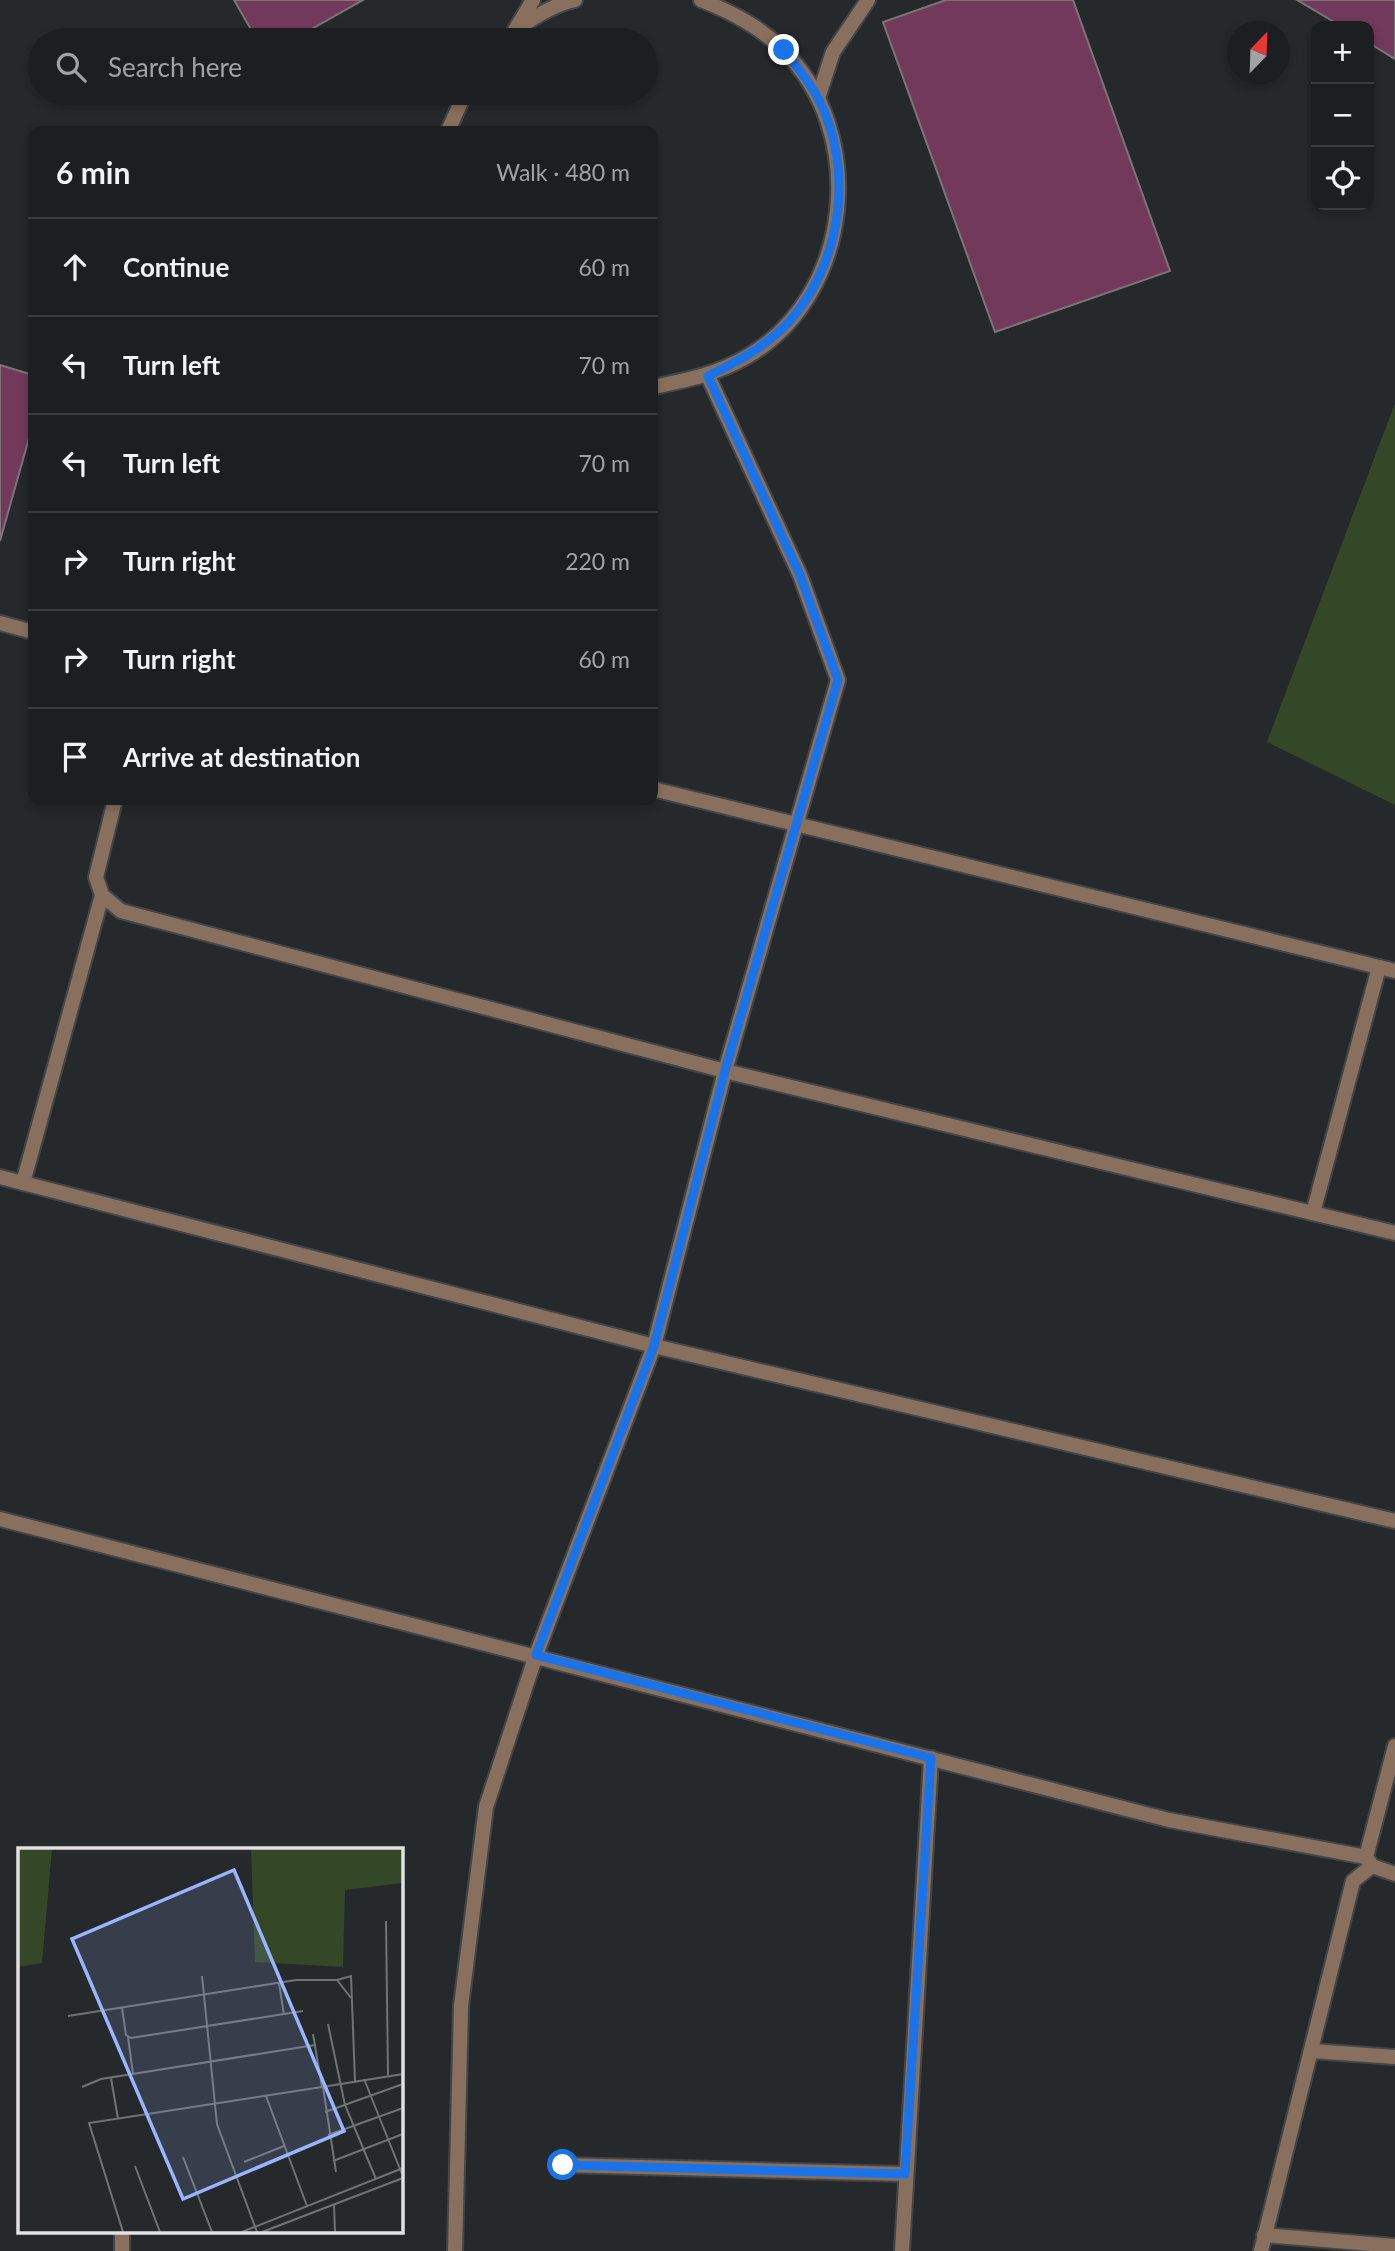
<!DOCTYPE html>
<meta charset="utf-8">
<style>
:root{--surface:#1c1f21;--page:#25272a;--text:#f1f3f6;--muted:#a0a2a5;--line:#3a3d3f}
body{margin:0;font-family:Lato,sans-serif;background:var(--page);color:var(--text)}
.controls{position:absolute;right:21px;top:21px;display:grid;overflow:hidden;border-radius:14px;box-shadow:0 4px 10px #0003}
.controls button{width:63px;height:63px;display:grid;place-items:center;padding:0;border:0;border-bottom:2px solid var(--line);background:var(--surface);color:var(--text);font:35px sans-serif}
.compass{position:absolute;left:1227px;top:21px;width:63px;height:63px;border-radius:50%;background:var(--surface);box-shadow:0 4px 10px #0003;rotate:23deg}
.stop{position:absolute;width:21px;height:21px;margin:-16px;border:5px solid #1a73e8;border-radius:50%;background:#fff}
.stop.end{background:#1a73e8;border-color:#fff;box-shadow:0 2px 7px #0008}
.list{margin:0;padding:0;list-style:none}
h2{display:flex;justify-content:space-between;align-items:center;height:91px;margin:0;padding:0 28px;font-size:30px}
h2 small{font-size:23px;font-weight:400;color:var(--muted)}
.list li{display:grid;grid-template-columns:46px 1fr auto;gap:21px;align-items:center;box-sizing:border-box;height:98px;padding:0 28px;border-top:2px solid var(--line)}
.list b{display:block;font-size:26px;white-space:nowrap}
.list em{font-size:23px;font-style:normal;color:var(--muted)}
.icon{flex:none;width:38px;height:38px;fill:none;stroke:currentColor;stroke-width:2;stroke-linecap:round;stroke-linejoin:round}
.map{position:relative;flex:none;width:1395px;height:2251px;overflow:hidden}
.search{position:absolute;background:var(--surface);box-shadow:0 4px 10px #0003;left:28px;top:28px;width:630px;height:77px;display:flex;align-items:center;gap:18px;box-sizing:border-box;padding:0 24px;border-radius:38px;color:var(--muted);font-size:26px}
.panel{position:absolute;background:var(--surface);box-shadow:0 4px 10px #0003;left:28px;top:126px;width:630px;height:679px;border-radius:14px}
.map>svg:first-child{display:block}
.green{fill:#344726}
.building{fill:#72395a;stroke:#7b7578;stroke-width:2}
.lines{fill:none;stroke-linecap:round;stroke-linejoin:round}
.lane-casing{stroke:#434649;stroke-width:18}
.street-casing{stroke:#434649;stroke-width:18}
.lane{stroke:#89705e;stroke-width:14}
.street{stroke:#89705e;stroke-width:14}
.route{stroke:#1a73e8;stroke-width:9}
.inset-road{fill:none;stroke:#6f7375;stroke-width:2}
.view{fill:#99b5fd;fill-opacity:0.15;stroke:#99b5fd;stroke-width:3.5}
.inset-edge{fill:none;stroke:#dfe1e3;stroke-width:3.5}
</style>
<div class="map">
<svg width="1395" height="2251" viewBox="0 0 1395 2251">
<rect width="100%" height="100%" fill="#25292c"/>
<!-- green -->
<path class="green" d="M1395,403V805L1267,742Z"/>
<!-- building -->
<g class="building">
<path d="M234,0H363L292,40H257Z"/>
<path d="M946,0H1073L1170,271L995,332L883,22Z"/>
<path d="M1297,0H1395V59L1369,43V26H1341Z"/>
<path d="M0,365L33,375V424L0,541Z"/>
</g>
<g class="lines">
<!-- lane casing -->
<g class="lane-casing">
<g id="lane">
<path d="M515,30L533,0"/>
<path d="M506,40C522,23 552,5 575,0"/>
<path d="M818,98L833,52L868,0"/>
<path d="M448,131L465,93"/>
<path d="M708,376L800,575L838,680"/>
<path d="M653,387C687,380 718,374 748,356C853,295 869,132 782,49C759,26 731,12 701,0"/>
</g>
</g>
<!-- street casing -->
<g class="street-casing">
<g id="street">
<path d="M0,623L33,632"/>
<path d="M653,789L1395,971"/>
<path d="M115,800L96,877L102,895L121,911L725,1071L1395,1233"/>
<path d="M0,1177L654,1346L1395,1521"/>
<path d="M23,1183L102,895"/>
<path d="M1313,1213L1379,967"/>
<path d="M0,1519L1169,1820L1366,1857"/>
<path d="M1395,1746L1366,1857L1372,1866L1395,1874"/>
<path d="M1312,2051L1395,2057"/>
<path d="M563,2165L905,2174"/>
<path d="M1264,2235L1395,2246"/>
<path d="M122,2251V2232"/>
<path d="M455,2251L461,2006L486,1807L536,1655L654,1346L725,1071L838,680"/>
<path d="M902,2251L931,1758"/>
<path d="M1261,2251L1353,1881L1372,1866"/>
</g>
</g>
<!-- lane -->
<use href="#lane" class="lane"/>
<!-- street -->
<use href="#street" class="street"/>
</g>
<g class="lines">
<!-- route -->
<path class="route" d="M563,2165L905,2174L931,1758L536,1655L654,1346L725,1071L838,680L800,575L708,376C737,362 765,347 788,323C842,264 855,169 818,98C809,81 795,65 784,50"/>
</g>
<!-- overview -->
<g transform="translate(18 1848)">
<rect width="385" height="385" fill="#25292c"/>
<path d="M0,1H34L24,115L0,119ZM233,1H385V35L327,42L325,119L237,114Z" fill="#344726"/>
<path class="inset-road" d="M368,73L370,227M184,128L199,276L239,384M319,132L333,128L337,233M261,135L266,167M104,160L108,187L113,190L285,163M50,168L278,132H319L333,150M310,176L327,257L358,331M295,186L304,239L385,226M110,189L115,226M93,230L100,271M346,231L384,326M64,239L83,231L297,197M305,239L318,324M248,248L289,358M307,264L385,236M310,287L385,260M165,309L194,384M315,313L385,286M226,314L266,298M117,318L142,384M316,357L317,384M105,384L71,275L304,239M224,384L385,320M244,384L385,330"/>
<path class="view" d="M216,22L326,283L165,351L54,91Z"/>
<rect width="385" height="385" class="inset-edge"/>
</g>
</svg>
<div class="controls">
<button>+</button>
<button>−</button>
<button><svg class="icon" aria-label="locate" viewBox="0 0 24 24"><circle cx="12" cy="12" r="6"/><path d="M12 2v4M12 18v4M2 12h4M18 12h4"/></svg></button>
</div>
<svg class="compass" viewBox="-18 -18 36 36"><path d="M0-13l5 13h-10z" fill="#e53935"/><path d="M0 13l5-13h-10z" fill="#a0a2a5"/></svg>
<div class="stop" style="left:563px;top:2165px"></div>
<div class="stop end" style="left:784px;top:50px"></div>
<div class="search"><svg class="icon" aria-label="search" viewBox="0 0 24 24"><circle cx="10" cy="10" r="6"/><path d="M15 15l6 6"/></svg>Search here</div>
<section class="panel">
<h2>6 min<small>Walk · 480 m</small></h2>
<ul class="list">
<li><svg class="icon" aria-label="ahead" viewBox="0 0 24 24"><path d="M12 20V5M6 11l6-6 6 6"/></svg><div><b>Continue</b></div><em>60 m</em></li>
<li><svg class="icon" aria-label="left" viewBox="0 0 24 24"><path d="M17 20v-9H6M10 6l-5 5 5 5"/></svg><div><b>Turn left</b></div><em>70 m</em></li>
<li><svg class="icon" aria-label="left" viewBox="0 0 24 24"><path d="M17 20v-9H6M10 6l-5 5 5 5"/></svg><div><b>Turn left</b></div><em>70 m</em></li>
<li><svg class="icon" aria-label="right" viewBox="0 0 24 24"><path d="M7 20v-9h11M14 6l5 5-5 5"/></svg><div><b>Turn right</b></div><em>220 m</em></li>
<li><svg class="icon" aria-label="right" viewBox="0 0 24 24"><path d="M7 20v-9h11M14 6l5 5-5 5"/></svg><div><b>Turn right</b></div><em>60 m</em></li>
<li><svg class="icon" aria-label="arrive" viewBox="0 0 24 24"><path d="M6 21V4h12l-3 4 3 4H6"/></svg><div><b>Arrive at destination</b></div></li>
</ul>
</section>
</div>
